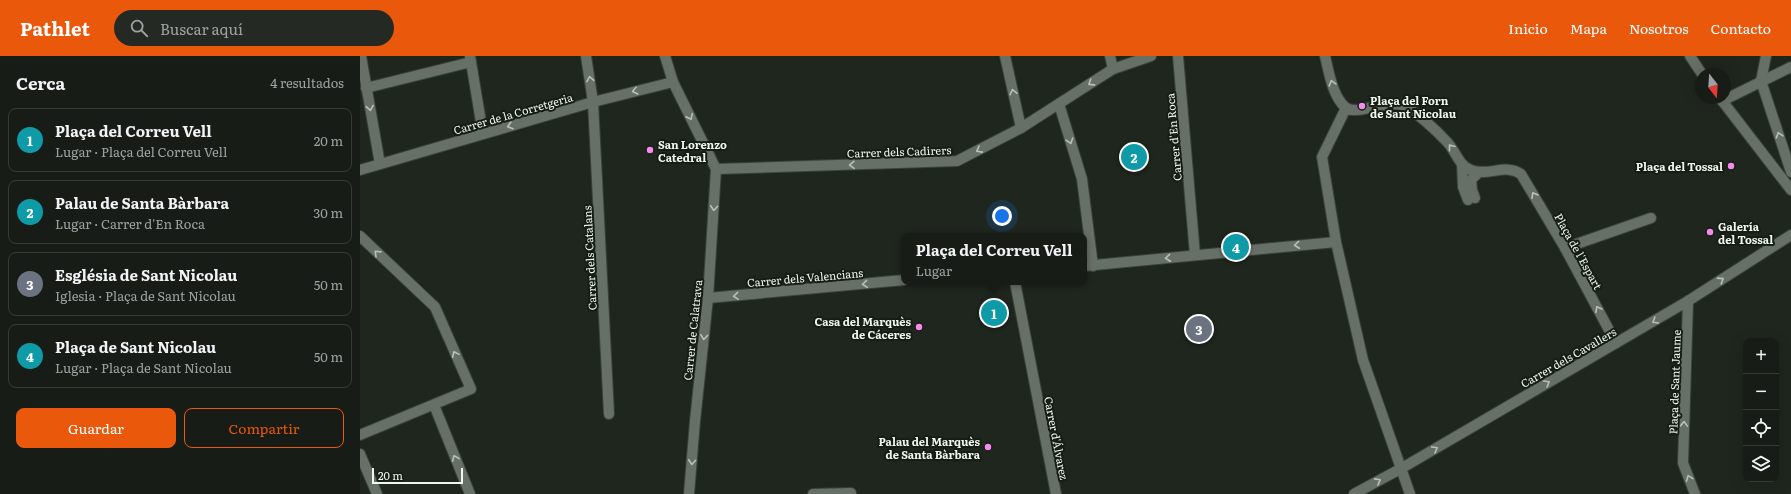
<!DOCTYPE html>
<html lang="es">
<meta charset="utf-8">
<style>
:root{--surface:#171c16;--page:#242923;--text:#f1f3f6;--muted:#9ea1a1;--line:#363a35;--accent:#ea580c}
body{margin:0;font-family:Literata,serif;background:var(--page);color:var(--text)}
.controls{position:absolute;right:12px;bottom:12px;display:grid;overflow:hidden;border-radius:8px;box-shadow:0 4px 16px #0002}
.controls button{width:36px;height:36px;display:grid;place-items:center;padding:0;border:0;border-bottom:1px solid var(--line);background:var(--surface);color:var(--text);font:20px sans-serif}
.compass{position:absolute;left:1335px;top:12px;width:36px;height:36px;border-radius:50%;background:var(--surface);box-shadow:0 4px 16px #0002;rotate:163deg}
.scale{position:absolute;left:12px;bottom:10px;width:91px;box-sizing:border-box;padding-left:4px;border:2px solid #f0f5ef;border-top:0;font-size:11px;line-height:14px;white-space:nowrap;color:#f0f5ef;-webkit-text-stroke:3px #151d14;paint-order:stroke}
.you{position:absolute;left:642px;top:160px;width:14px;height:14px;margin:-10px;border:3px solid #fff;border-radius:50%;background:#1a73e8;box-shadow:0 0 0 6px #1a73e833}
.badge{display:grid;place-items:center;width:26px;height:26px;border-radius:50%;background:var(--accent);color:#fff;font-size:13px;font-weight:700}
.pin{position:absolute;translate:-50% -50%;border:2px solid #fff;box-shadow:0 1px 4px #0006}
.popup{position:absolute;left:541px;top:177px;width:186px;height:52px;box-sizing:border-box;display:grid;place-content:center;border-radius:8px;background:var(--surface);filter:drop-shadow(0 1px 3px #0005);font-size:13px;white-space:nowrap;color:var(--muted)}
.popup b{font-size:15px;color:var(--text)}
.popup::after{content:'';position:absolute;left:50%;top:100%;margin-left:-8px;border:8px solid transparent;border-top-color:var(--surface)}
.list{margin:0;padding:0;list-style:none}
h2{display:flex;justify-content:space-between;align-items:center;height:52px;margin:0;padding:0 16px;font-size:17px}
h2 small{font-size:13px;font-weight:400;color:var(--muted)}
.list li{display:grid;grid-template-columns:26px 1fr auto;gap:12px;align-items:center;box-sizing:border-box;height:64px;margin:0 8px 8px;padding:0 8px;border:1px solid var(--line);border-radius:8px}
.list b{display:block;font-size:15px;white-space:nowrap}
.list p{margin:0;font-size:13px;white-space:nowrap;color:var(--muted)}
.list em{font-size:13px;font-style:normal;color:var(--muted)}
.actions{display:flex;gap:8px;padding:12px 16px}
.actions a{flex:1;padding:9px 0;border:1px solid var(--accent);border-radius:8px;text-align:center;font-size:14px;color:var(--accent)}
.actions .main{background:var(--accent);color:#fff}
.icon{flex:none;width:22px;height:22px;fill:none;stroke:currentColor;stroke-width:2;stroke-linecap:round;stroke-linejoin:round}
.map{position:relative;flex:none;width:1431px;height:438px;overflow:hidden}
header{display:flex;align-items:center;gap:24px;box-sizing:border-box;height:56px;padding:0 20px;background:var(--accent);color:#fff}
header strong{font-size:19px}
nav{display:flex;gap:22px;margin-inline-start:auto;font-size:14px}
.search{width:280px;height:36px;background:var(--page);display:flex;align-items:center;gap:10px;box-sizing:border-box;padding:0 14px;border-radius:22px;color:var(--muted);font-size:15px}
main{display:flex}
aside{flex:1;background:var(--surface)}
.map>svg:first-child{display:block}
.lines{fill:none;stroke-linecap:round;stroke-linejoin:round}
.service-casing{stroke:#3b423b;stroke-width:12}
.pedestrian-casing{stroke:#3b423b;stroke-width:12}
.minor-casing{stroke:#3b423b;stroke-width:12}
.service{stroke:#677066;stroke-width:10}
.pedestrian{stroke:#677066;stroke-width:10}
.minor{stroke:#677066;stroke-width:10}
.oneway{stroke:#b9c0b8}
.poi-dot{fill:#f589ee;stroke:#151d14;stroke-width:1.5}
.labels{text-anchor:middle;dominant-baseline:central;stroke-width:4;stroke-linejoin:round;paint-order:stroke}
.poi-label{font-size:11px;font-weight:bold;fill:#f0f5ef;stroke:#151d14;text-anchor:start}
.street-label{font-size:11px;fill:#f0f5ef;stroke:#151d14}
</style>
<header>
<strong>Pathlet</strong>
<div class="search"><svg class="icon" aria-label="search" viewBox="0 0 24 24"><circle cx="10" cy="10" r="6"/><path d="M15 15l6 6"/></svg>Buscar aquí</div>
<nav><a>Inicio</a><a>Mapa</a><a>Nosotros</a><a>Contacto</a></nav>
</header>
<main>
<aside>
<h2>Cerca<small>4 resultados</small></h2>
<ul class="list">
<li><span class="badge" style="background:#0f9aa8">1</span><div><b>Plaça del Correu Vell</b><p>Lugar · Plaça del Correu Vell</p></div><em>20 m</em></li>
<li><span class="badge" style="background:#0f9aa8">2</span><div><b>Palau de Santa Bàrbara</b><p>Lugar · Carrer d'En Roca</p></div><em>30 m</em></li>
<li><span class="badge" style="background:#6b7280">3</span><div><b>Església de Sant Nicolau</b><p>Iglesia · Plaça de Sant Nicolau</p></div><em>50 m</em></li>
<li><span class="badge" style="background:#0f9aa8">4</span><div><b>Plaça de Sant Nicolau</b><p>Lugar · Plaça de Sant Nicolau</p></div><em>50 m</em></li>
</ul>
<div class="actions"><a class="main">Guardar</a><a>Compartir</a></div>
</aside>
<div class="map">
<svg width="1431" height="438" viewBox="0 0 1431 438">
<rect width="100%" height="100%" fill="#1f261e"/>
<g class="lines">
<!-- service casing -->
<g class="service-casing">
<g id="service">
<path d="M1102,108L1103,131L1108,144"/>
<path d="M1115,142L1112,134L1111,124L1118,117"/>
</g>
</g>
<!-- pedestrian casing -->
<g class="pedestrian-casing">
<g id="pedestrian">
<path d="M1,0L20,108"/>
<path d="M110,0L123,78"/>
<path d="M226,0L233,46L249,358"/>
<path d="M645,0L661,72"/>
<path d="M750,0L753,13"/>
<path d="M818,0L835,199"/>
<path d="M1330,0L1342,18"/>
<path d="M6,32L111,6"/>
<path d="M1360,42L1431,134"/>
<path d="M1362,45L1431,11"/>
<path d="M699,48L722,123L733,210"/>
<path d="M986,52L962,101L976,186L1003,304L1050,438"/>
<path d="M356,113L597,105L661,72L753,13L791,0"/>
<path d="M0,114L233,46L313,26"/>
<path d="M0,180L75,251L111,333L0,379"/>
<path d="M1205,192L1291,162"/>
<path d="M724,210L976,186"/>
<path d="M655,226L696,438"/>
<path d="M348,242L544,224"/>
<path d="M74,349L110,438"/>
<path d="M0,398L17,438"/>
<path d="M453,438L491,437V438"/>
</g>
</g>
<!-- minor casing -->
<g class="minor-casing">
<g id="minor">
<path d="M305,0L313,26L356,113L348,242L335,365L329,438"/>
<path d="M965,0C969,16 972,39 985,51C996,61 1024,43 1041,49C1054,53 1078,76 1088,87C1096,96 1099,110 1111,114C1127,121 1146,107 1161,118L1205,192L1256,287"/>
<path d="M1406,0L1401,25L1431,116"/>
<path d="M1328,245L1323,407L1335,438"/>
<path d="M994,438L1042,412L1328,245L1431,179"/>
</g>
</g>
<!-- service -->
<use href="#service" class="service"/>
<!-- pedestrian -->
<use href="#pedestrian" class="pedestrian"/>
<!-- minor -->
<use href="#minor" class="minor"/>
</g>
<!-- one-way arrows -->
<defs><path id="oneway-chevron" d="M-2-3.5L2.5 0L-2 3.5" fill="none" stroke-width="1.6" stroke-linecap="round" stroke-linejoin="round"/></defs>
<g class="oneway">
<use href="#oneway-chevron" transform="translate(230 23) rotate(-100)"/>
<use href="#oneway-chevron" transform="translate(731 27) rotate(147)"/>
<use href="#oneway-chevron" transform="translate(972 27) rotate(-106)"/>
<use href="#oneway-chevron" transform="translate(275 35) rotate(166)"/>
<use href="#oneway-chevron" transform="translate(653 36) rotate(-103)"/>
<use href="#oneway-chevron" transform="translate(10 52) rotate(80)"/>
<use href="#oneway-chevron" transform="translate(330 61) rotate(64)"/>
<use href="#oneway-chevron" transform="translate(150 70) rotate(164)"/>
<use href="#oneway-chevron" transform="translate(1419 79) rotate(-108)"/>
<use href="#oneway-chevron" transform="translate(710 85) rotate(72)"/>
<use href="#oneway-chevron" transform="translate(1091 91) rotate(-128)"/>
<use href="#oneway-chevron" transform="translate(619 94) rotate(152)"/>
<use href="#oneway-chevron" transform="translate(492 109) rotate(178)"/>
<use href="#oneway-chevron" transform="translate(1174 139) rotate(-120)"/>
<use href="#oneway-chevron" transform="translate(354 152) rotate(94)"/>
<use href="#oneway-chevron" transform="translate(937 189) rotate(174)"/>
<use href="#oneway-chevron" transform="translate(17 197) rotate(-136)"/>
<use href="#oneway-chevron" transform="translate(808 202) rotate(174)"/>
<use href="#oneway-chevron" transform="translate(1361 224) rotate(-33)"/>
<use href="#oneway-chevron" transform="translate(505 228) rotate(175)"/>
<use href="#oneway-chevron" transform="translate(376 240) rotate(175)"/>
<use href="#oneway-chevron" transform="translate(1238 253) rotate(-119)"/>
<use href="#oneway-chevron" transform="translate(1295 265) rotate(150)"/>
<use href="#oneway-chevron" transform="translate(344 281) rotate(96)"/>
<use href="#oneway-chevron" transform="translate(95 298) rotate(-114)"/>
<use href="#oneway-chevron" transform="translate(1187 327) rotate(-30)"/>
<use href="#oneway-chevron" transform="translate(1324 368) rotate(-88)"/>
<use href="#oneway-chevron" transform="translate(1075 393) rotate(-30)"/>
<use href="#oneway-chevron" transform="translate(95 402) rotate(-112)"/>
<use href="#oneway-chevron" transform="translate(332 406) rotate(94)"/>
<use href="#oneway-chevron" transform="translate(1329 422) rotate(-111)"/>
<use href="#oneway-chevron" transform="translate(1018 425) rotate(-28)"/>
</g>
<!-- markers -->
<g class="poi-dot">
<circle cx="1002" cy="50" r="4"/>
<circle cx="290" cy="94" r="4"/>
<circle cx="1371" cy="110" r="4"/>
<circle cx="1350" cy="176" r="4"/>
<circle cx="559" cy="271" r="4"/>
<circle cx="628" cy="391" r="4"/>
</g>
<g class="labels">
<!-- poi labels -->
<g class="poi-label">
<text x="1010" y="44">Plaça del Forn<tspan x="1010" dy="13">de Sant Nicolau</tspan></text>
<text x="298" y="88">San Lorenzo<tspan x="298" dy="13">Catedral</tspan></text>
<text x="1363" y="110" text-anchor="end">Plaça del Tossal</text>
<text x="1358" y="170">Galería<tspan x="1358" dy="13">del Tossal</tspan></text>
<text x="551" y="265" text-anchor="end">Casa del Marquès<tspan x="551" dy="13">de Cáceres</tspan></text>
<text x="620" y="385" text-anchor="end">Palau del Marquès<tspan x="620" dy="13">de Santa Bàrbara</tspan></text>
</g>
<!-- street labels -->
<g class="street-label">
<text transform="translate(153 57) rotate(-16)">Carrer de la Corretgeria</text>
<text transform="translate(813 81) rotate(-95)">Carrer d'En Roca</text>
<text transform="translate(539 95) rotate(-2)">Carrer dels Cadirers</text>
<text transform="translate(1219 195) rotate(61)">Plaça de l'Espart</text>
<text transform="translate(229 202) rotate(-93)">Carrer dels Catalans</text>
<text transform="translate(445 221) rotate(-5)">Carrer dels Valencians</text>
<text transform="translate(332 274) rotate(-84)">Carrer de Calatrava</text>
<text transform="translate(1208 301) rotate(-30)">Carrer dels Cavallers</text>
<text transform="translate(1314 326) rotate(-88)">Plaça de Sant Jaume</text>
<text transform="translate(697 382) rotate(79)">Carrer d'Álvarez</text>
</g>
</g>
</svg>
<div class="controls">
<button>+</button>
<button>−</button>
<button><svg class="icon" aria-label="locate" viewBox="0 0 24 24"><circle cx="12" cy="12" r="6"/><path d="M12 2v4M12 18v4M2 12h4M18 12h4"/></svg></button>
<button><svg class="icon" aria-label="layers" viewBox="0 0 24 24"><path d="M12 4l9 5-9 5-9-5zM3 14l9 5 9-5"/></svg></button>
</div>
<svg class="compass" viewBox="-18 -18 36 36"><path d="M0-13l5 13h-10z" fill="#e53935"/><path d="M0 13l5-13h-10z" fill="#9ea1a1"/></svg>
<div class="scale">20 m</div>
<div class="you"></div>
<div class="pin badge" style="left:634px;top:257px;background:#0f9aa8">1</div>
<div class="popup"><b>Plaça del Correu Vell</b>Lugar</div>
<div class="pin badge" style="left:774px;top:101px;background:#0f9aa8">2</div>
<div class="pin badge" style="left:839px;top:273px;background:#6b7280">3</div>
<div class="pin badge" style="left:876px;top:191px;background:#0f9aa8">4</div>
</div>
</main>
